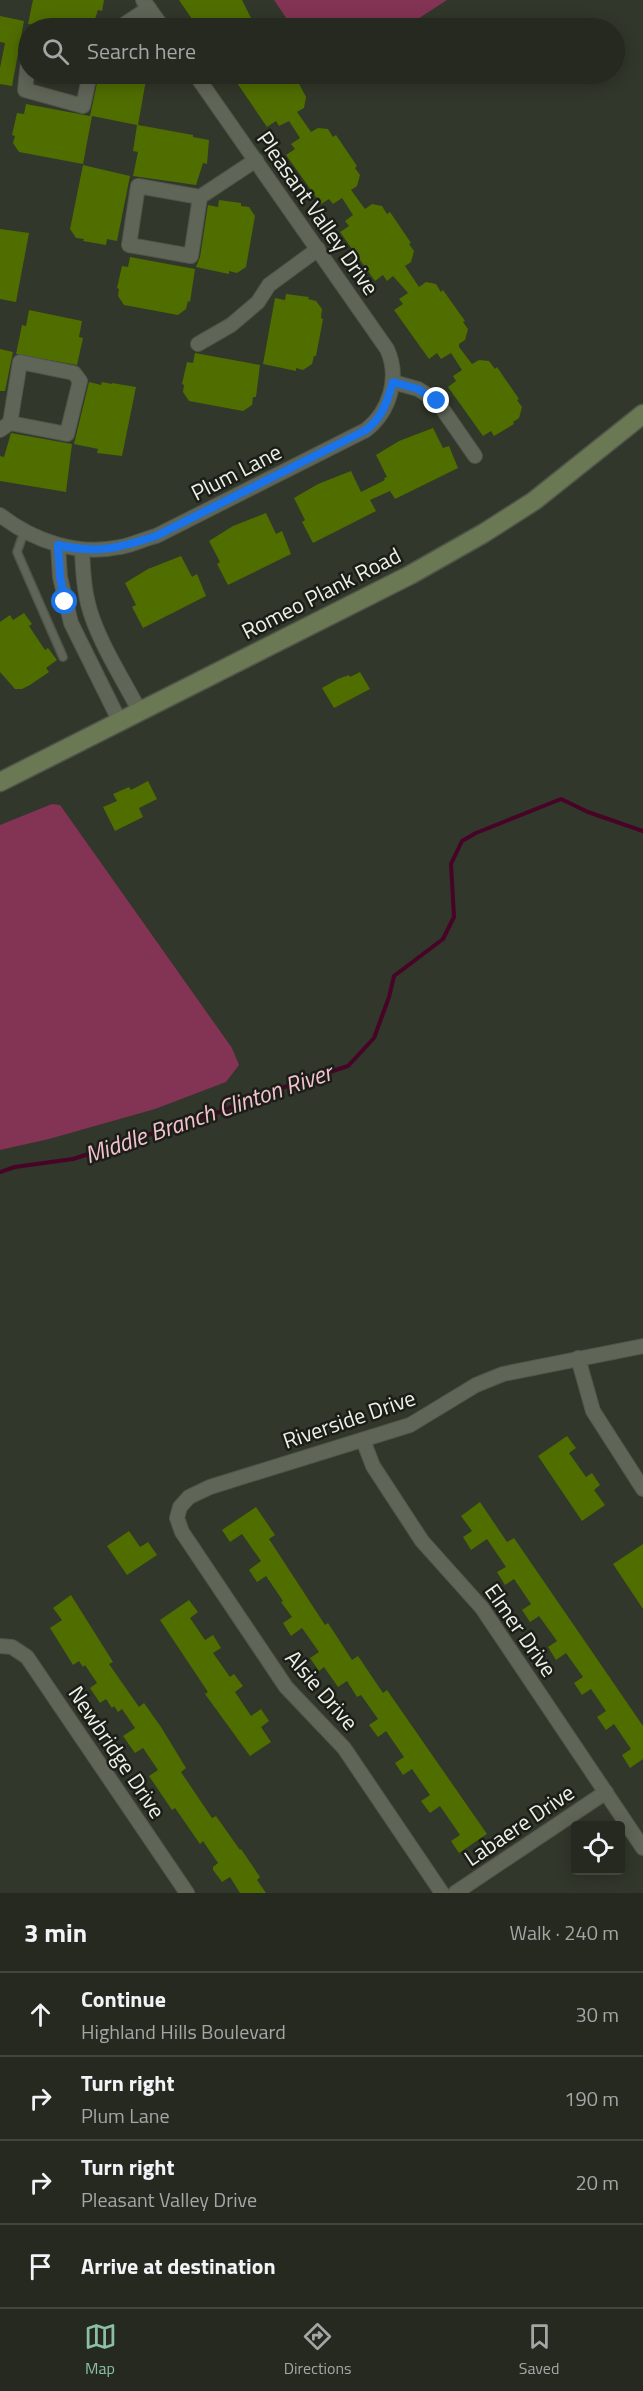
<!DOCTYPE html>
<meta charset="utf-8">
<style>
:root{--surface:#252920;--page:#31352d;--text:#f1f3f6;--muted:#a3a6a5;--line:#42453e;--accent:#8abfa5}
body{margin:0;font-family:"Titillium Web",sans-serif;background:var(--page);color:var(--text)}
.controls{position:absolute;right:18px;bottom:18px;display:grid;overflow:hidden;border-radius:6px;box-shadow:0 3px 15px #0003}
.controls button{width:54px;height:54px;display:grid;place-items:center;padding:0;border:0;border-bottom:2px solid var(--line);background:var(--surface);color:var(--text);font:30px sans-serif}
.stop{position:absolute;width:18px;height:18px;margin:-14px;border:4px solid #1a73e8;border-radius:50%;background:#fff}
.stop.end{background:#1a73e8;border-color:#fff;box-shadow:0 2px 6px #0008}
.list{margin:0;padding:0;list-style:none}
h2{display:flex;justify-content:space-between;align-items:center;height:78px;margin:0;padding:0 24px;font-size:26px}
h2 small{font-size:20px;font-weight:400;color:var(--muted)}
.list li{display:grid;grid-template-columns:39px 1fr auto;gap:18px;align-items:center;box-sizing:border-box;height:84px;padding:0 24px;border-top:2px solid var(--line)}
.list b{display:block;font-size:22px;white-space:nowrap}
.list p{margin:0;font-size:20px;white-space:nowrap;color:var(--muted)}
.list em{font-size:20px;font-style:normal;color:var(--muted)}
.icon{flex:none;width:33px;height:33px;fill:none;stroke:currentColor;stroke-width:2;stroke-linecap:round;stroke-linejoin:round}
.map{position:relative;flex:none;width:643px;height:1893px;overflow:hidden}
.search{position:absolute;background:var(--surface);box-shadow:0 3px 15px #0003;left:18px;right:18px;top:18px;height:66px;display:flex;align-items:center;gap:15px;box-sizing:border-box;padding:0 21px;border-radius:33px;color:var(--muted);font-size:22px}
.sheet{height:414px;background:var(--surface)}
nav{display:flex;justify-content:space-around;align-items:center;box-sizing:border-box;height:84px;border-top:2px solid var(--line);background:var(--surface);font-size:16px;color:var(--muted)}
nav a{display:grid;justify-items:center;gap:3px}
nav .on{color:var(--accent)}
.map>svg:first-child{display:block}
.green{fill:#833354}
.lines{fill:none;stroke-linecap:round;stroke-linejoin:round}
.stream{stroke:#470426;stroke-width:4}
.building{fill:#506d00}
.service-casing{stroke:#50554a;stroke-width:10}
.minor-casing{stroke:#50554a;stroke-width:16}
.secondary-casing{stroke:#50554a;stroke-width:21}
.service{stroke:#5f6557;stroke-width:7}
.minor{stroke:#5f6557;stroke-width:14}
.secondary{stroke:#6a7853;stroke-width:18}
.route{stroke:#1a73e8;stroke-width:8}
.labels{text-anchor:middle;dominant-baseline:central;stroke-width:5;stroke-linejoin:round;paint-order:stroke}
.street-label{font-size:22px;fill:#edf0e8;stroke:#1b1d17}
.water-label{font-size:24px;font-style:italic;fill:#f4c1d1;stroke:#1b1d17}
</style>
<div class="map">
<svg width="643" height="1893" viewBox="0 0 643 1893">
<rect width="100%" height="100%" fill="#31372a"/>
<!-- green -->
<g class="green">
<path d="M274,0H447L404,28H293Z"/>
<path d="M52,804L60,805L232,1048L239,1065L226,1082L155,1109L49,1139L0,1150V825Z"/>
</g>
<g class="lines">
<!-- stream -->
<path class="stream" d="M0,1172L15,1167L73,1159L222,1111L254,1097L348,1066L374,1038L389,997L394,976L443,939L454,917L451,864L462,841L476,833L561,799L588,812L643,831"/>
</g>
<!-- building -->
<g class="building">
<path d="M33,0H104L102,11L98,10L92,28H56L28,24Z"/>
<path d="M179,0H242L252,20L250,28H198Z"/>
<path d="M0,16L24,21L12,86L0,84V68L5,43L0,42Z"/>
<path d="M99,74H147L138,125L193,135V137L209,140L207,164L203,163L196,185L133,176L138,152L133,151L137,125L92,116L83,164L19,152L13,143L15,136L12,135L17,113L24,114L26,104L90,116Z"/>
<path d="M239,74H290L294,80L296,78L306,97L304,108L297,112L311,132L318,128L328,129L333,137L336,135L357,166L355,168L360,175L357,186L351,190L365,209L372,204L382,206L387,214L390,212L411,243L409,244L414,251L411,262L405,266L419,287L426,282L436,284L441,292L443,290L465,321L463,322L468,329L465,340L459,344V347L472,364L479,360L489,361L495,369L497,367L519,399L517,400L522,407L519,418L513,422L514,424L494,436L491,431L483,436L448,387L456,381L453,376L462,370L451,353L441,359L437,353L429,359L394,310L403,304L399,299L408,293L393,276L387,281L383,275L375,281L340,232L349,226L345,221L353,215L342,198L333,204L329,199L321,204L286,155L295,149L291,144L300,138L289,121L279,126L276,121L267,127L233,77Z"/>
<path d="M83,165L130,176L117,241L107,239L106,245L83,241L84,239L76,238L70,229Z"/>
<path d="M219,200L241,203V206L249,207L255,216L246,267L237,273L229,271V274L196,267L200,257L208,205L218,207Z"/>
<path d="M0,229L29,233L16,302L0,299Z"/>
<path d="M130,257L195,269L190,302L188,301L186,309L178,315L124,305L118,296L119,289L117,288L122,266L128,267Z"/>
<path d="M286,294L309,297L308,299L316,301L322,309L321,318L323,319L316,356H314L312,364L303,370L296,368V371L263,364L275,298L285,300Z"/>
<path d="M29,310L82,321L79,337L83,338L77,365L16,354L22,325L26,326Z"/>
<path d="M0,349L13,352L5,391H0Z"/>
<path d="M195,353L260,365L256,397H253L252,405L243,411L189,401L183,392L184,385L182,384L187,362L193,363Z"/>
<path d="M89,382L101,385L102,382L112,384V383L136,387L122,456L97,453L98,449L74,444Z"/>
<path d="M433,428L443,448L449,446L458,468L395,499L390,491L370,500L376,511L313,543L302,522L305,520L294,498L318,484L351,471L361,492L385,480L384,478L387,477L376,455L399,441Z"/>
<path d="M11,433L72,444L66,492L0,481V456L4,457Z"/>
<path d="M266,513L276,534L282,531L291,554L228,585L217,564L220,562L209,541L233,526Z"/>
<path d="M181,556L192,577L197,574L206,596L143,628L132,607L136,605L125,583L148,569Z"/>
<path d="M24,613L32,624L29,626L45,650L48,648L57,660L46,668L49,672L30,685L22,689H15L0,672V622L10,615L13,620Z"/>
<path d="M360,672L370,689L334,708L322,688L338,679L349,675L350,677Z"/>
<path d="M148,781L157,799L139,808L143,817L115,831L103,807L117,801L113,794L129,787L131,790Z"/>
<path d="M567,1436L576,1448L569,1453L586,1477L592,1473L600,1485L594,1490L605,1505L582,1521L538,1456Z"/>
<path d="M480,1502L507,1542L514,1538L643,1726V1759L630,1768L622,1755L631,1749L614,1724L606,1730L597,1717L606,1711L591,1689L582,1695L574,1683L583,1677L566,1653L556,1660L548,1647L557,1641L539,1616L530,1622L522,1610L531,1604L514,1579L505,1585L497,1572L506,1567L487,1539L471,1550L463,1537L472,1531L461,1516Z"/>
<path d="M256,1507L275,1535L269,1539L325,1625L328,1623L352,1660L358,1656L383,1693L387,1690L487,1834L459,1853L451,1841L460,1835L440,1806L430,1813L421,1801L430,1795L412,1769L403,1775L395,1763L404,1757L386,1731L378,1737L369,1725L378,1719L361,1695L357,1697L347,1681L338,1687L324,1667L319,1671L310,1658L319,1652L302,1628L291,1636L283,1623L292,1617L281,1602L283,1601L266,1576L257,1582L249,1570L261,1561L242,1534L230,1542L222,1530Z"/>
<path d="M129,1531L140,1547L148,1542L157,1555L127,1575L107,1546Z"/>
<path d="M643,1544V1609L613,1564Z"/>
<path d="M71,1595L113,1662L109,1664L139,1707L144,1703L161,1727L186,1768L181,1772L212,1818L216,1816L240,1850L241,1849L260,1877L257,1880L266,1893H240L230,1877L222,1882L213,1870V1867L218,1863L203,1841L200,1844L175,1808L172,1810L149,1776L158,1770L143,1748L135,1753L123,1736L135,1728L122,1709L118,1712L114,1706L112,1708L106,1699L100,1703L90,1688L97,1683L85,1665L83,1667L79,1661L73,1665L65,1652L50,1628L62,1620L53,1608Z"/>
<path d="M189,1600L198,1612L190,1618L205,1640L213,1635L221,1648L213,1653L230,1677L234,1674L243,1686L235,1692L251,1716L261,1709L269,1721L261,1727L271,1742L250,1756L205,1694L208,1692L160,1620Z"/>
</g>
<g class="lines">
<!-- service casing -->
<g class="service-casing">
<path id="service" d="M24,532L17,552L63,657"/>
</g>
<!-- minor casing -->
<g class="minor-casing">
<g id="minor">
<path d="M143,0L163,28"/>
<path d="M119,28L149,8"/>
<path d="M28,62L25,90L83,106L90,74"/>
<path d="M200,197L191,256L129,245L138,186L200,197L256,160"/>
<path d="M198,344L231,325L258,302L269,285L318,249"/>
<path d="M393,382L418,389L437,401L475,456"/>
<path d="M0,430L10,423L20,362L74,373L80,381L67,434L10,423"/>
<path d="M0,515C34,541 77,556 120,547C132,545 144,539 156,536L366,430C390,411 400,377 387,349L195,74"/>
<path d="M58,545L60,577L71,623L120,722"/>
<path d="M82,550C83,571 84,591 90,611C101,646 123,679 140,712"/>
<path d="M578,1358L593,1411L643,1489"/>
<path d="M363,1440L373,1466L422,1541L482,1608L643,1848"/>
<path d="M0,1646L12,1647L27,1657L187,1893"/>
<path d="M442,1893L344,1748L286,1687L182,1532L177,1518L180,1507L189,1497L210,1487L410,1425L476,1385L503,1374L643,1346"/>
<path d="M455,1893L606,1792"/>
</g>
</g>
<!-- secondary casing -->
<g class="secondary-casing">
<path id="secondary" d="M0,782L410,575L484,533L534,501L643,414"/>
</g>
<!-- service -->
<use href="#service" class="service"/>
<!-- minor -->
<use href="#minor" class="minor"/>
<!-- secondary -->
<use href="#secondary" class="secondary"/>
</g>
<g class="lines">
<!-- route -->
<path class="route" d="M65,602L60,577L58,545C97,554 119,548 156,536L366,430C383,417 387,401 393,382L418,389L437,401"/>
</g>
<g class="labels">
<!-- street labels -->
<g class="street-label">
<text transform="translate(318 213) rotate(55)">Pleasant Valley Drive</text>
<text transform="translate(236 472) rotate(-27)">Plum Lane</text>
<text transform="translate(321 593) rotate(-27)">Romeo Plank Road</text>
<text transform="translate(349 1419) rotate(-19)">Riverside Drive</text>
<text transform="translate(521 1630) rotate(55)">Elmer Drive</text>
<text transform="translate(322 1690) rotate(49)">Alsie Drive</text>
<text transform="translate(117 1752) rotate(56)">Newbridge Drive</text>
<text transform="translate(519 1825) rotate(-34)">Labaere Drive</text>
</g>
<!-- water labels -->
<g class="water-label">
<text transform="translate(208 1113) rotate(-19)">Middle Branch Clinton River</text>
</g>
</g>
</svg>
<div class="controls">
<button><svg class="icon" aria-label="locate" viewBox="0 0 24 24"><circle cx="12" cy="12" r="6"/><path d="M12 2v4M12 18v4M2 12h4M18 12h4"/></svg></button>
</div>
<div class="stop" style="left:65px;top:602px"></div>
<div class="stop end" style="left:437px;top:401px"></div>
<div class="search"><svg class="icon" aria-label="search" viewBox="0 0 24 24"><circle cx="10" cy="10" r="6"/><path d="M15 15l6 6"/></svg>Search here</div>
</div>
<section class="sheet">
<h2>3 min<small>Walk · 240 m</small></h2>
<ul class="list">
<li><svg class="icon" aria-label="ahead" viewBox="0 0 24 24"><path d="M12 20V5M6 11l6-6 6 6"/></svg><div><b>Continue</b><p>Highland Hills Boulevard</p></div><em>30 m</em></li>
<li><svg class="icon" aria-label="right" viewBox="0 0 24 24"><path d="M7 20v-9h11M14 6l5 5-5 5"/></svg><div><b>Turn right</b><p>Plum Lane</p></div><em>190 m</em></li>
<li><svg class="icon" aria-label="right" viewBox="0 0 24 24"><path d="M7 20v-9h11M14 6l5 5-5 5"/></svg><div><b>Turn right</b><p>Pleasant Valley Drive</p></div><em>20 m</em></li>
<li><svg class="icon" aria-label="arrive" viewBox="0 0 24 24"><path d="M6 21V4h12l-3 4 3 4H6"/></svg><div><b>Arrive at destination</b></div></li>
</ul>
</section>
<nav>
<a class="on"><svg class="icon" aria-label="map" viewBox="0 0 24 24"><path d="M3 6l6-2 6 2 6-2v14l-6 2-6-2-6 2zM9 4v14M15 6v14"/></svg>Map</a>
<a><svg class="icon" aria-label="directions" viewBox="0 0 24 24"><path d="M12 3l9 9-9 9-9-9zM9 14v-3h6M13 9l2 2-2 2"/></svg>Directions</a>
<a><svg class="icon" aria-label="saved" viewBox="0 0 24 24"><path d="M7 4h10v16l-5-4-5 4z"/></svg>Saved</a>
</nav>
